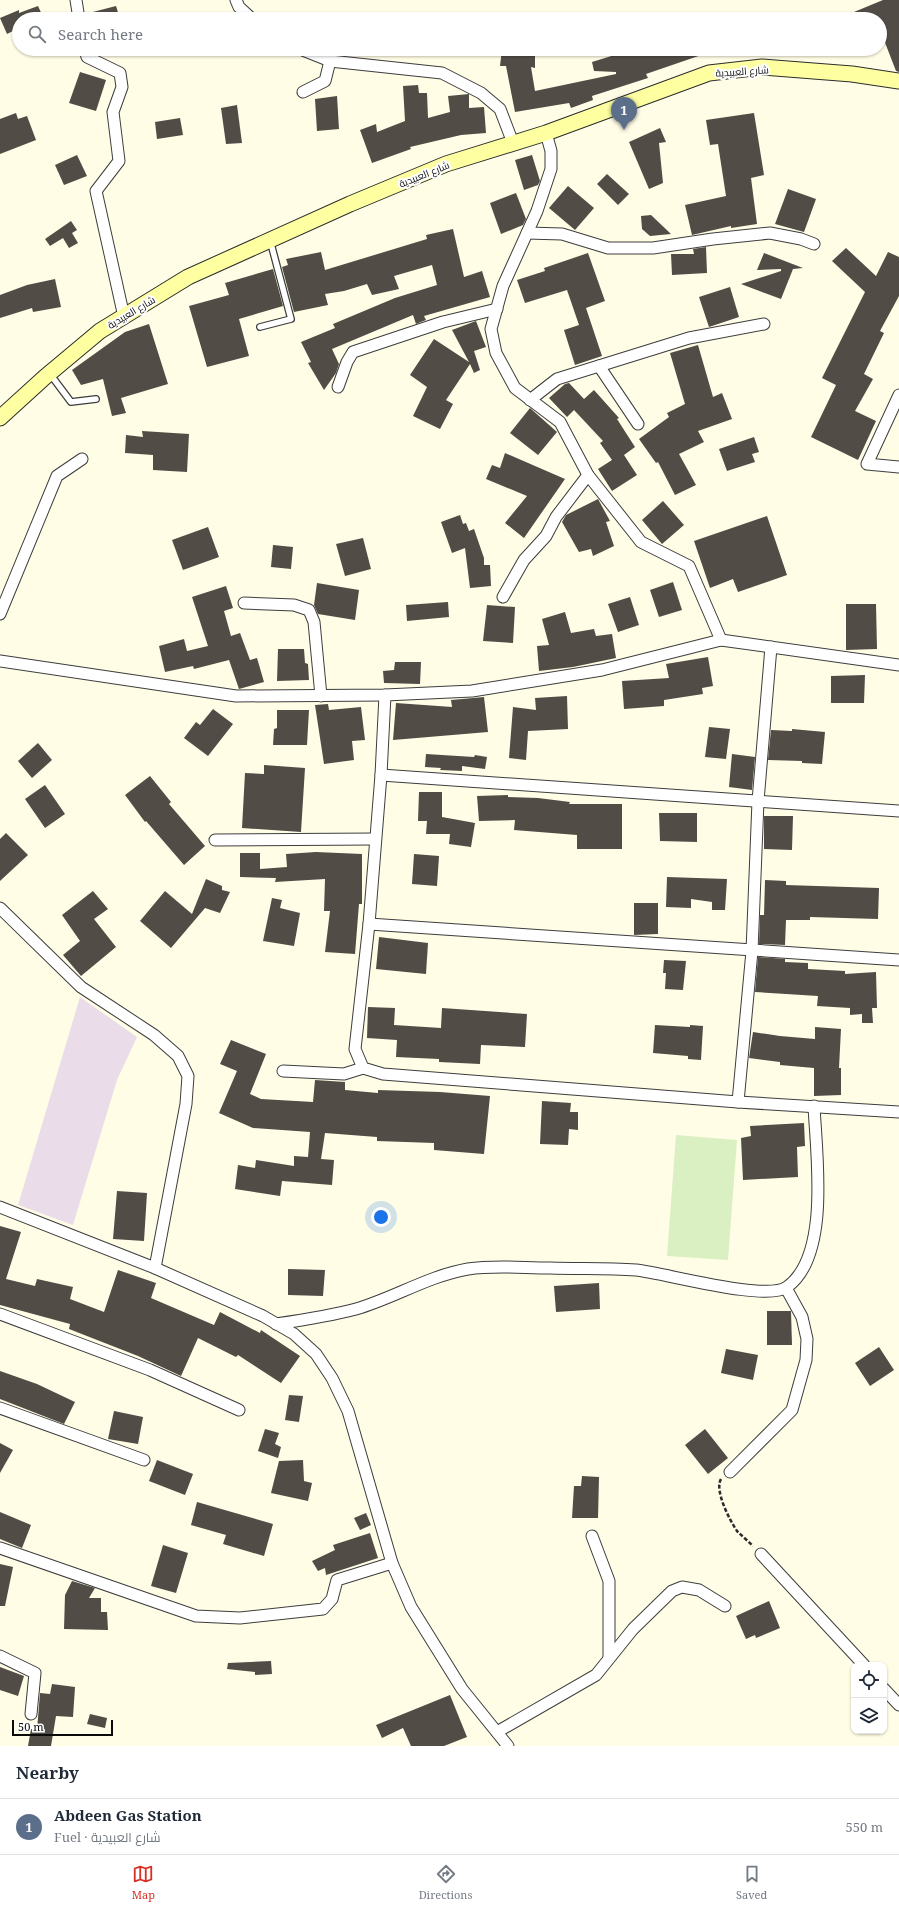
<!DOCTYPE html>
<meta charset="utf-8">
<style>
:root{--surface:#fff;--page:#f6f6f7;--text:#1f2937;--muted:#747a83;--line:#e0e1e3;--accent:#d93025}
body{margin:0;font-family:"Noto Serif",Cairo,serif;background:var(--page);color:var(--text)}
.controls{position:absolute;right:12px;bottom:12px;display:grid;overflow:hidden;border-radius:8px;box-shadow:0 1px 3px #0004}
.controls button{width:36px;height:36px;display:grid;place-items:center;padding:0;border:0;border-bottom:1px solid var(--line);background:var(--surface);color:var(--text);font:20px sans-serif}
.scale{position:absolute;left:12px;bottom:10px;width:101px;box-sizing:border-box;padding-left:4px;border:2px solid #0a0a0a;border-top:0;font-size:11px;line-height:14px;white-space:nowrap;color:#0a0a0a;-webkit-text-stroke:3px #fff;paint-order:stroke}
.you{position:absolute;left:381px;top:1217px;width:14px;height:14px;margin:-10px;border:3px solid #fff;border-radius:50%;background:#1a73e8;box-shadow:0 0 0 6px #1a73e833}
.badge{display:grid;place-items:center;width:26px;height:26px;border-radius:50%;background:var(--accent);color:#fff;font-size:13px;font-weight:700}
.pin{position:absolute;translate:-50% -33px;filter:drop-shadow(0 1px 2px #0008)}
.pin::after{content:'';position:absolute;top:21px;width:14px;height:12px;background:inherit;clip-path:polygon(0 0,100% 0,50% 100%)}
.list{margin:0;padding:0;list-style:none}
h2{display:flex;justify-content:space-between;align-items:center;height:52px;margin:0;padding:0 16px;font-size:17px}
h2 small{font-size:13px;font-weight:400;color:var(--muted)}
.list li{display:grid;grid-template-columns:26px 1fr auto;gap:12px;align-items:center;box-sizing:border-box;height:56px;padding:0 16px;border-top:1px solid var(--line)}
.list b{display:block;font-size:15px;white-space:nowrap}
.list p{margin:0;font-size:13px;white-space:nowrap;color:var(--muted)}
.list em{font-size:13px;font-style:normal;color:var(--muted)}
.icon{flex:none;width:22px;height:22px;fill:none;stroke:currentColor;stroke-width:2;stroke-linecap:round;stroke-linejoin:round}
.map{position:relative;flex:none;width:899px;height:1746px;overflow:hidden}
.search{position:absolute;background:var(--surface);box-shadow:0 1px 3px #0004;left:12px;right:12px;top:12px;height:44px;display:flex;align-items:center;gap:10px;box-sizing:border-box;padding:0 14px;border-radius:22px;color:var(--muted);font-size:15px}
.sheet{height:108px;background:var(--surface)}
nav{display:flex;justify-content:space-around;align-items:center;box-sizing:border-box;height:56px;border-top:1px solid var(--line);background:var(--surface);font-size:11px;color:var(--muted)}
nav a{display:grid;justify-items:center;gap:2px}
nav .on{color:var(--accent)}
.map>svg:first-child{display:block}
.industrial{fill:#eadde9}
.pitch{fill:#daf0c2}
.building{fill:#524c46}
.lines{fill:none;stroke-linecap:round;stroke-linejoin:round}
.lane-casing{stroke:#3d3d3d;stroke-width:8}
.street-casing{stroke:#3d3d3d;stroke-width:13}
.secondary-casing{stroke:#2c2c2c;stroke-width:17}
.path{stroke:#2c2c2c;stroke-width:2.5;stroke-dasharray:4 2;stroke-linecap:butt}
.lane{stroke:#fff;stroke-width:5.5}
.street{stroke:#fff;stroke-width:11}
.secondary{stroke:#fdffa1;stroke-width:15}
.labels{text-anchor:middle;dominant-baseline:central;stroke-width:4;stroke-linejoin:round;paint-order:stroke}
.street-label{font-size:10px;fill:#0a0a0a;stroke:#fff}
</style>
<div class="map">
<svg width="899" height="1746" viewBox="0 0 899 1746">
<rect width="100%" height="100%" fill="#fffde6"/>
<!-- industrial -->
<path class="industrial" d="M80,997L137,1037L117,1080L73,1225L18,1205Z"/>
<!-- pitch -->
<path class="pitch" d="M676,1135L737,1140L728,1260L667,1256Z"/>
<!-- building -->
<g class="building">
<path d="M883,0H899V72L896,71L884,40L880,42V19H837Z"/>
<path d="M38,6L44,19H19V28L7,34L0,18L19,10V13Z"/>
<path d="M116,6L120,19H86L85,14Z"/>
<path d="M502,49H535V68L531,67L535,91L616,74V72L594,71L592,62L634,49H713V51L646,74L648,78L592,96L593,100L571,108L569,103L515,112L506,66H500Z"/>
<path d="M80,72L106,80L96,111L69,103Z"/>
<path d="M418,85L419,93H427L428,118L450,112L448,96L469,94V108L484,107L486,133L461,135L410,147L411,149L372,163L360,130L376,124L377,132L405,121L403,86Z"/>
<path d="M337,96L339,129L317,131L315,99Z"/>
<path d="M237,105L242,143L226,144L221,108Z"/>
<path d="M16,113L18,119L27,116L36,140L0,154V119Z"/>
<path d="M754,113L764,175L751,178L757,224L731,228V226L692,235L685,205L726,196L718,144L710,145L706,120Z"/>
<path d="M180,118L183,135L157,139L155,122Z"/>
<path d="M660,128L666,142L659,143L663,183L649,189L629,142Z"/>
<path d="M77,155L87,176L64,185L55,165Z"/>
<path d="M532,155L540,181L538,185L524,190L515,160Z"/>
<path d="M607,174L629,194L618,205L597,184Z"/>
<path d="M568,186L594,208L575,230L549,208Z"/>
<path d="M788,189L816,199L804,232L775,224Z"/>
<path d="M516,193L526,219L523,225L501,234L490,203Z"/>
<path d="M651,215L671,234L650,236L642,229L641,216Z"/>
<path d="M71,221L77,230L72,233L78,243L69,248L63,238L50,246L45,239Z"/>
<path d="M453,229L464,277L482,271L490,297L424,316L426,320L416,324L413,315L332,349L339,364L336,373L324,390L308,363L311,362L301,342L335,328L333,324L395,298L437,285L432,265L394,276L399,289L372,295L367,284L344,291L325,294L328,305L294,312L282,267L288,265L286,259L321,252L325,270L427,239L426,235Z"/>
<path d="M706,247L707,273L672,275L671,254H694L693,249Z"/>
<path d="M846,248L876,276L888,252L899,257V296L880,331L884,333L864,374L873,379L855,411L876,421L858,460L811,437L836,385L822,378L865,292L832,261Z"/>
<path d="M588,253L605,301L586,308L602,356L575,365L564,330L579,325L567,290L525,303L517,280L545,271L544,268Z"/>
<path d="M764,253L803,268L793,269L781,299L741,284L781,271V269L757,270Z"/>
<path d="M273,269L283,306L239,319L249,356L207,367L189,306L229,295L225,283Z"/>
<path d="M55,279L61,307L33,312L32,308L0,318V295L27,285Z"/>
<path d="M730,287L739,317L709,327L699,297Z"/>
<path d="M476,321L486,347L474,351L480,370L474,373L470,364L446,400L453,404L440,429L413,416L427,387L410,375L434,339L469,362L452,330Z"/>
<path d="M149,324L168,384L121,398L126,413L112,416L103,379L81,385L72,370L125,332Z"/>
<path d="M698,345L713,397L722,393L732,419L698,431L704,442L679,454L696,485L675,495L658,462L656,463L639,439L669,417L667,413L685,404L670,353Z"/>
<path d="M569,383L584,399L594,390L619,418L617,419L635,447L624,455L637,475L612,491L598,469L612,460L600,443L603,441L574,410L567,417L549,398L565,384Z"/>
<path d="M530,408L557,432L538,455L510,433Z"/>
<path d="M142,431L189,434L187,472L153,470V455L125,453L126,435L143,437Z"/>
<path d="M754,437L759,452L752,454L755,462L727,471L719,449Z"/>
<path d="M505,453L565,479L524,538L505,523L527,496L486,479L492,465L500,468Z"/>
<path d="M598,499L610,521L606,522L614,546L593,556L591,549L579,552L562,522L566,515Z"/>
<path d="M663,501L684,525L662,544L642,520Z"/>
<path d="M460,515L463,524L466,523L469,531L474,529L484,558V565H490L491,586L470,588L465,548L452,553L441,522Z"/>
<path d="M767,516L787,575L738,592L733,579L710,588L694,541Z"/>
<path d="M208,527L219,557L183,570L172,540Z"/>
<path d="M363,538L371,569L345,576L336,544Z"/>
<path d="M273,545L293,547L291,569L271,567Z"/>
<path d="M673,582L682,610L659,617L650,590Z"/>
<path d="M317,583L359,590L355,620L318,614L314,605Z"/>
<path d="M226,586L233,608L224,611L231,636L240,633L250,660L257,658L264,682L239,689L229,660L194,669L193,666L165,672L159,646L184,639L187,651L208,646L192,597Z"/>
<path d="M630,597L639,625L618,632L608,604Z"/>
<path d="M448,602L449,617L407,621L406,605Z"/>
<path d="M846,604H876L877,649L846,650Z"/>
<path d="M487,605L515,607L513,643L483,641Z"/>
<path d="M565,612L571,633L594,629L596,636L612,634L616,658L573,667L539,671L537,646L549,645L542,619Z"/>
<path d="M278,649H304L305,663L308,664L309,680L277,681Z"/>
<path d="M708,657L713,686L702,688L703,694L664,700V706L624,709L622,681L669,678L666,664Z"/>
<path d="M395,662H421L420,684L384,683L383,671L394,670Z"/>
<path d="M865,675L864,703H831V676Z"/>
<path d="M567,696L568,729L528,731L526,760L509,758L513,707L536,710L535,698Z"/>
<path d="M484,697L488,732L393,740L396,703L452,707L451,700Z"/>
<path d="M328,704L329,710L361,707L365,740L352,741L354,760L324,764L315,705Z"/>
<path d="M213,709L233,724L208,756L184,738L196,722L200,725Z"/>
<path d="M277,710H309L307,745H273L274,729L277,728Z"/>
<path d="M709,727L730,729L726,759L705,757Z"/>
<path d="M792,729L825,732L822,764L802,763V761L768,760L771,730L792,731Z"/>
<path d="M38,743L52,760L32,778L18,761Z"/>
<path d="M426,754L474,757L475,755L487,757L485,769L462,766V771L440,770L441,768L425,767Z"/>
<path d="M732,754L755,757L752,790L729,787Z"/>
<path d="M264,765L305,768L301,832L242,828L245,773L264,774Z"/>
<path d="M150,776L171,802L169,804L205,846L184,865L146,821L145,822L125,795Z"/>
<path d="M45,785L65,814L45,828L25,799Z"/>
<path d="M419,792H442V817L475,823L471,847L449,844L450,834H426L427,821H418Z"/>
<path d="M508,795V797L538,798L570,802L569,804H622V849H577V835L514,830L515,820L479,821L477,796Z"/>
<path d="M659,813H697V842L660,841Z"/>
<path d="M764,816H793L792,850L764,849Z"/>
<path d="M6,833L28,855L0,881V839Z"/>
<path d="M316,852L362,854V904H359L355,954L325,952L330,911H324L325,879L275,882L276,878L240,877V853H260V869L287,867L286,854Z"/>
<path d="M414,854L439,856L437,886L412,884Z"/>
<path d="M667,877L727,879L725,910H712V902L691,899V908L666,907Z"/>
<path d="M206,879L222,886V890L230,892L220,913L205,908L171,948L140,921L165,891L192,914Z"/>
<path d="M765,880L786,881V885L879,888L878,919L810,917V920H786L785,945L759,944L760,915H764Z"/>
<path d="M93,891L108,909L94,919L116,947L81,976L63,955L80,941L62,915Z"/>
<path d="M272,898L282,900L280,908L300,913L294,946L263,941Z"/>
<path d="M634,903H658V934L634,935Z"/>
<path d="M379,937L428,943L426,974L376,969Z"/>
<path d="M758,957L785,959V962L808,963V969L845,971V974L876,972L877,1008H872L873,1023H862V1014L850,1015V1008L817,1006L818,996L755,992Z"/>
<path d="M664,960L686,961L683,990L665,989L666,973H663Z"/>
<path d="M368,1007L395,1008L394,1025L441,1028L442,1008L527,1014L525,1047L481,1045L480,1064L439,1062V1059L396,1057L397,1040L367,1038Z"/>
<path d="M655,1025L690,1027V1025L703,1026L701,1060L688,1059V1056L653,1053Z"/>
<path d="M815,1027L841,1029L839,1068H841V1095L814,1096V1068L780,1065V1062L749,1058L753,1032L780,1036L815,1039Z"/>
<path d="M231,1040L266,1054L250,1094L261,1099L313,1102L315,1080L345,1082V1090L378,1093V1090L440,1092L490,1096L484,1154L434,1150V1143L377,1141V1137L325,1133L321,1159L334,1160L332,1185L282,1181L280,1196L235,1189L238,1165L255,1168L256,1160L294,1166V1156L308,1157L310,1132L253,1128L219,1113L237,1071L220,1064Z"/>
<path d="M542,1101L571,1103L570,1112H578V1130L569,1129L568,1145L540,1144Z"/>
<path d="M804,1123L805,1146L797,1147L798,1177L743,1180L741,1138L751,1136L750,1126Z"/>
<path d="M117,1191L147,1193L144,1241L113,1239Z"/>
<path d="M0,1226L21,1232L6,1279L35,1286L37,1279L73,1287L70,1299L104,1312L118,1270L156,1283L151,1298L214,1325L220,1312L260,1333L261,1330L300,1356L281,1383L238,1355L236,1357L198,1338L181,1376L138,1356L69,1329L70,1324L0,1305Z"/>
<path d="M288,1269L325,1270L323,1296L288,1295Z"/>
<path d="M599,1283L600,1309L556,1312L554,1286Z"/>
<path d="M767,1311H791L792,1345H767Z"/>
<path d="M879,1347L894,1370L870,1386L855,1363Z"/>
<path d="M726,1349L758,1355L753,1380L721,1373Z"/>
<path d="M0,1371L37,1384L75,1402L64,1424L0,1399Z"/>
<path d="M289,1395L303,1396L299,1422L285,1420Z"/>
<path d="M114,1411L143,1417L138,1444L108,1439Z"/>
<path d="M265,1429L279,1433L275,1444L281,1447L278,1458L258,1451Z"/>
<path d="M705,1429L728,1458L708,1474L685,1445Z"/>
<path d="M0,1443L13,1450L0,1473Z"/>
<path d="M157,1460L193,1474L185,1495L149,1481Z"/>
<path d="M303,1460L304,1481L312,1483L308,1501L271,1493L279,1461Z"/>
<path d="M582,1476L599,1477L598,1518H572L574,1486H581Z"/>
<path d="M197,1502L273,1524L264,1556L223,1544L226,1535L191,1525Z"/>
<path d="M0,1512L31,1525L22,1548L0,1539Z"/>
<path d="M366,1513L371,1525L360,1530L354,1518Z"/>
<path d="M370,1533L378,1558L326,1575L325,1568L318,1571L312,1561L335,1550L333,1545Z"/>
<path d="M163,1545L188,1553L176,1593L151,1586Z"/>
<path d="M0,1564L13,1567L5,1606H0Z"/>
<path d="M72,1581L95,1588L89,1598H101V1612H107L108,1630L64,1629L65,1595Z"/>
<path d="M769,1601L780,1628L756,1638L755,1635L746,1639L736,1616Z"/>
<path d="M271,1661L272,1674L255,1675V1672L227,1669L228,1663Z"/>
<path d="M0,1667L24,1676L18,1696L0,1690Z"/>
<path d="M52,1684L75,1687L73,1717L56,1716L51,1746H28L31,1729L37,1730L40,1693L50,1694Z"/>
<path d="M450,1695L467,1737L444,1746H411L403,1728L382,1738L376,1725Z"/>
<path d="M90,1714L107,1718L105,1728L87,1724Z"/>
</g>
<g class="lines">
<!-- lane casing -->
<g class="lane-casing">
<g id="lane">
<path d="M260,327L291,319L270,240"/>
<path d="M50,374L71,402L96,399"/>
</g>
</g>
<!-- street casing -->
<g class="street-casing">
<g id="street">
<path d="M76,0L79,19"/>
<path d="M236,0L239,7L252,19"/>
<path d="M85,49L87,57L120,73L122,87L113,112L119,161L96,191L124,317"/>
<path d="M300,49L330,61L442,73L481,93L500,109L513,143"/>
<path d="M303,92L325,81L330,61"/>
<path d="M546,133L551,151V169L537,211L503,286L491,329L496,353L515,388L560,422L588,475L641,542L689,566L721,640"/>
<path d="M527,233L562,234L608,248H653L713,239L770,233L801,239L814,244"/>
<path d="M599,366L638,424"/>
<path d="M338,387L347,362L353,352L443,322L497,309"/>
<path d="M899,395L867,464L899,467"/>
<path d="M530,400L557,379L689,338L764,324"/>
<path d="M503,597L524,560L546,536L556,517L588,475"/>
<path d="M244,603L294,605L309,610L314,622L321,696"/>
<path d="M0,614L57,476L82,459"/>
<path d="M0,661L236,696L385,695L472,691L602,670L721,640L899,665"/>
<path d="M385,695L381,775L369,924L355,1049L363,1068L383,1074L738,1102L899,1112"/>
<path d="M381,775L899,811"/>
<path d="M215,840L375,839"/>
<path d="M0,908L81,987L154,1035L178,1056L188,1076L186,1104L155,1268"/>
<path d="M369,924L899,960"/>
<path d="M283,1071L344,1074L363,1068"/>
<path d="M738,1102L752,951L758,801L771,647"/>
<path d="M0,1207L155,1268L263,1316L294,1334L316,1354L332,1378L348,1411L392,1563L411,1607L462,1689L508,1746"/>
<path d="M0,1314L150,1370L239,1410"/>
<path d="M276,1324C303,1320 330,1316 356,1309C394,1298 428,1276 468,1269C494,1265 523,1268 550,1268C578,1269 607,1268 636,1270C665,1273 766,1302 787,1287C831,1256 816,1152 814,1106"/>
<path d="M0,1408L144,1460"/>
<path d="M730,1472L792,1410L806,1360L807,1339L802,1317L786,1288"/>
<path d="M592,1536L609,1581V1658"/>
<path d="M0,1548L196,1616L240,1618L323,1609L332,1599L337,1580L392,1563"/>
<path d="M761,1554L864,1665"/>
<path d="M0,1656L35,1673L31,1714"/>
<path d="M884,1689L899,1705"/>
<path d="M497,1732L596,1675L633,1629L672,1591L682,1587L699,1590L725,1606"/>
</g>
</g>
<!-- secondary casing -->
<g class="secondary-casing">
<path id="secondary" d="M0,418L45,377L100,331L188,277L350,204L446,164L546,133L709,73L762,67L852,74L899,81"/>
</g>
<!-- path -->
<path class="path" d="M721,1479C714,1490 730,1521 737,1531C742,1536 748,1541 753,1546"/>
<!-- lane -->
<use href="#lane" class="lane"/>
<!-- street -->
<use href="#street" class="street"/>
<!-- secondary -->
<use href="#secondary" class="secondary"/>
</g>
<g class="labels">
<!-- street labels -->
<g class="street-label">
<text transform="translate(742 71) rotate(-4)">شارع العبيدية</text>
<text transform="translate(424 174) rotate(-22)">شارع العبيدية</text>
<text transform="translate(131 312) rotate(-31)">شارع العبيدية</text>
</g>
</g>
</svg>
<div class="controls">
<button><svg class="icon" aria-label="locate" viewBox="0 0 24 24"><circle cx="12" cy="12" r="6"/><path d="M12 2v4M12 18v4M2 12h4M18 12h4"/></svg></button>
<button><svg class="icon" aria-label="layers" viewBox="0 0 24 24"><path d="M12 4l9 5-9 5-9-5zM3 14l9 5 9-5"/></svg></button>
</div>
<div class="scale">50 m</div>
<div class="you"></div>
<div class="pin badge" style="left:624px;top:130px;background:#5c6f8a">1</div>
<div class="search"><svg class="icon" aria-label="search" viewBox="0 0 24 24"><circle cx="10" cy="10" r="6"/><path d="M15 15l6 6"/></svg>Search here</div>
</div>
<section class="sheet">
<h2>Nearby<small></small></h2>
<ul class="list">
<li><span class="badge" style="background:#5c6f8a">1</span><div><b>Abdeen Gas Station</b><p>Fuel · شارع العبيدية</p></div><em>550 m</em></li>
</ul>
</section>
<nav>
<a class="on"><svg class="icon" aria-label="map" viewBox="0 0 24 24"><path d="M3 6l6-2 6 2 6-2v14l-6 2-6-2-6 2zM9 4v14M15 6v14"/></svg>Map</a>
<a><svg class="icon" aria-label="directions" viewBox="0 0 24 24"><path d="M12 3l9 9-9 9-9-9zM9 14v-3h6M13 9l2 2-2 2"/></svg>Directions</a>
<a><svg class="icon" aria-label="saved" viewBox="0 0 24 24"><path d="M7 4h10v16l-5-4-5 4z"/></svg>Saved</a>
</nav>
